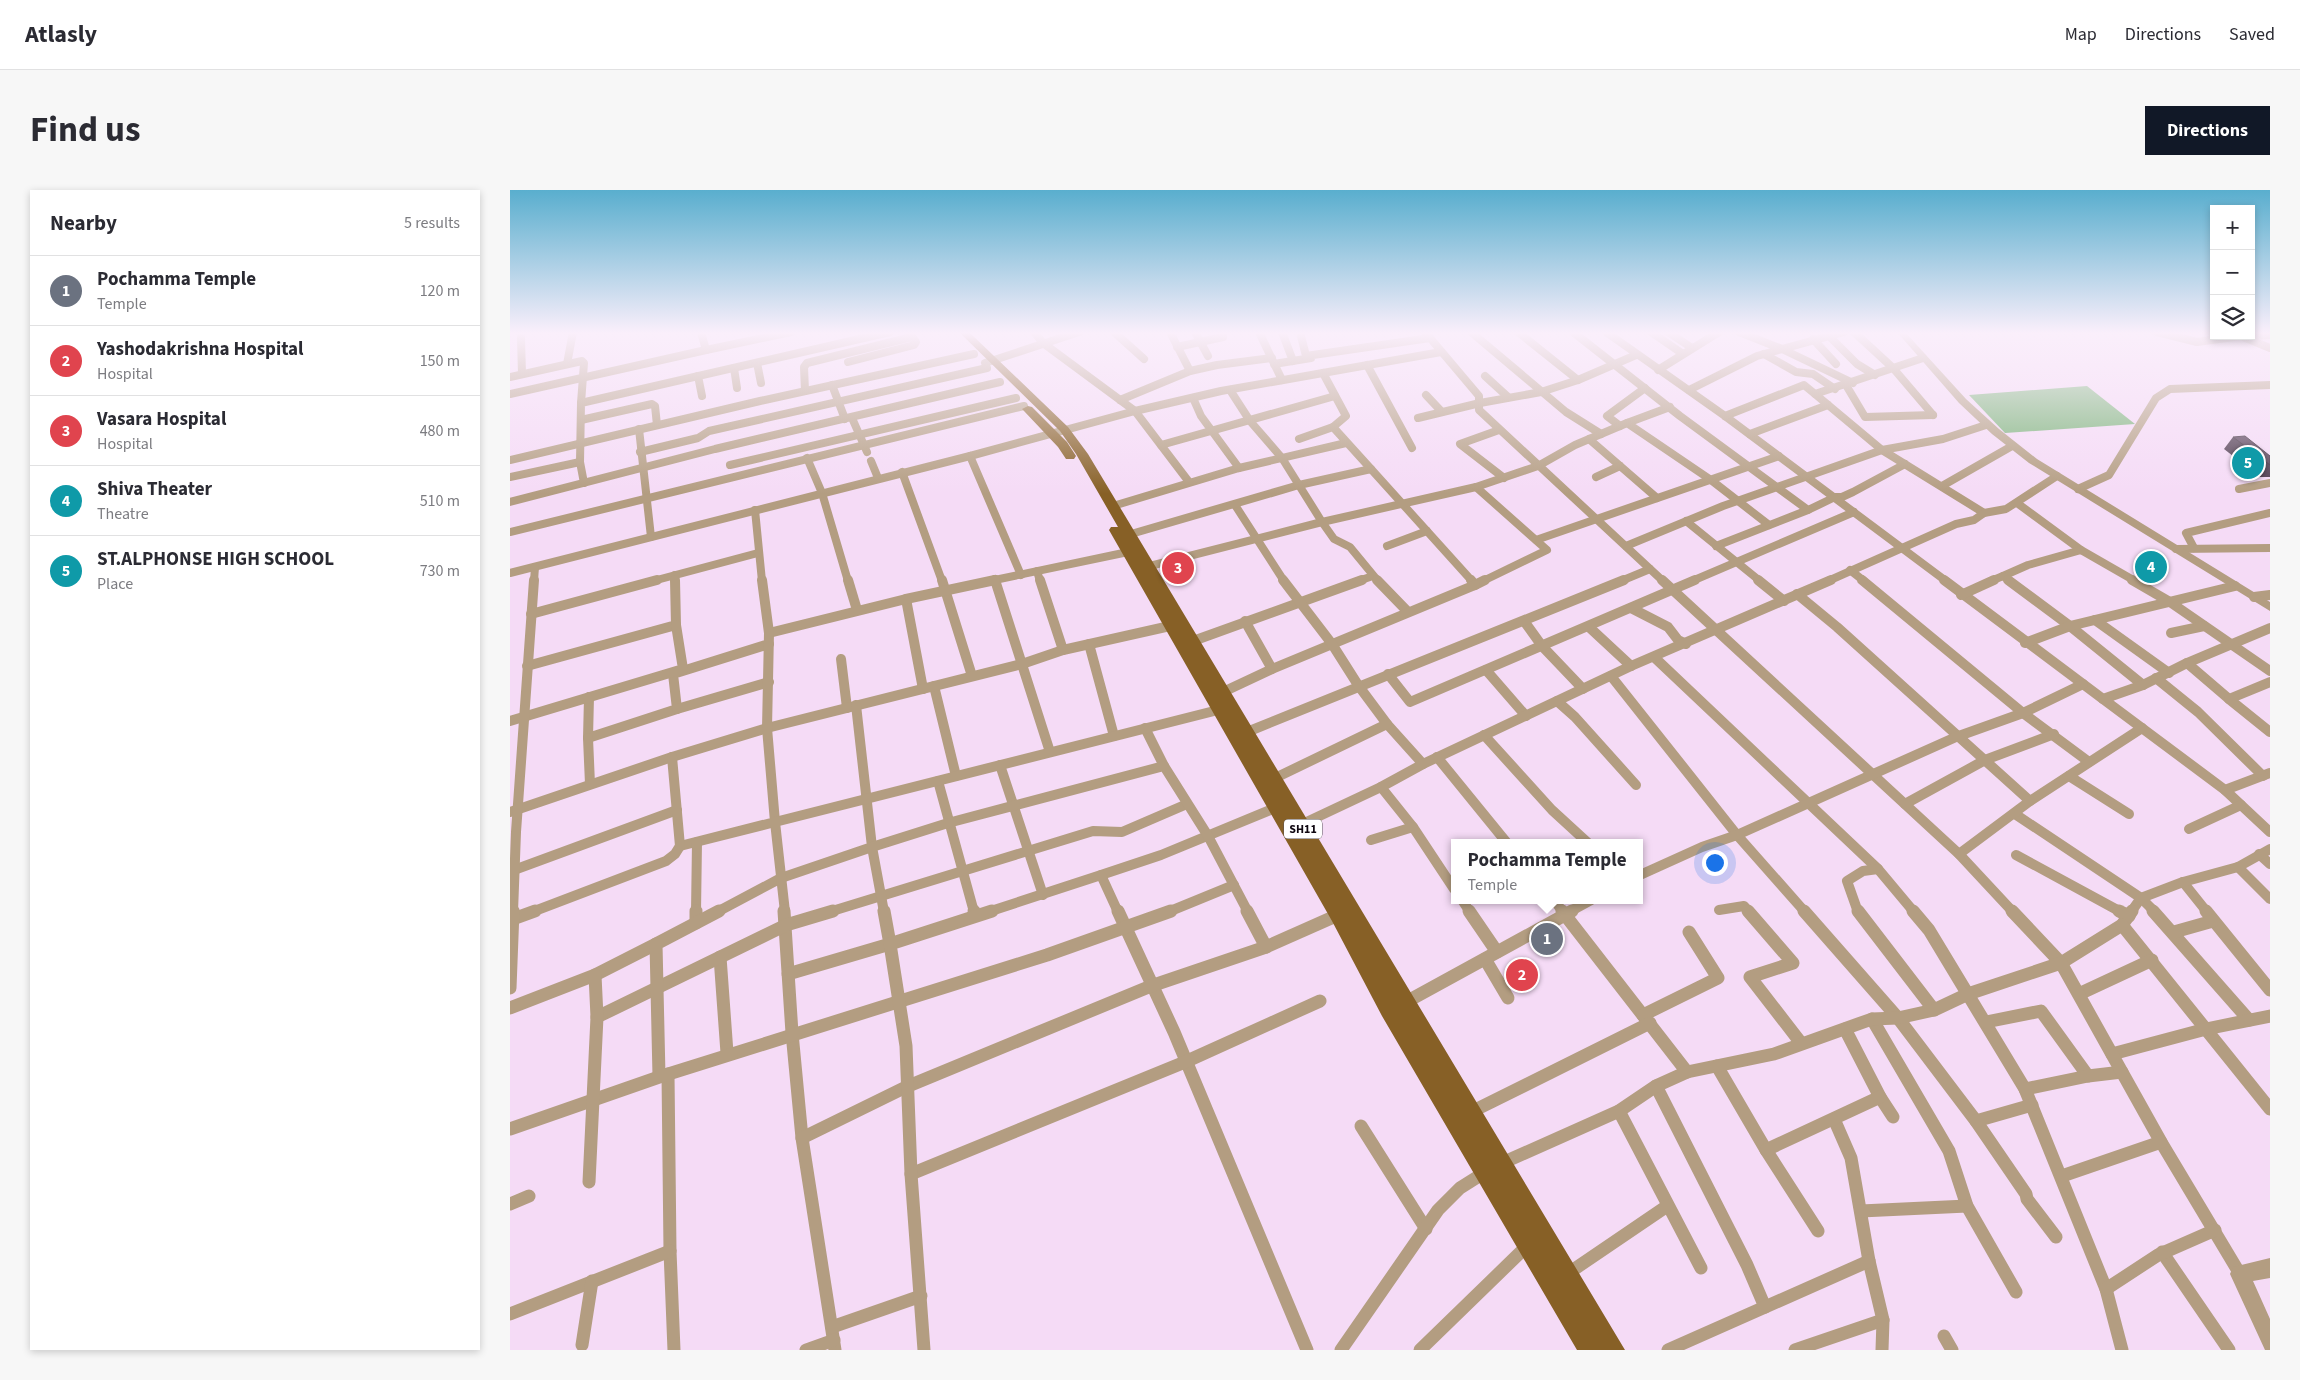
<!DOCTYPE html>
<meta charset="utf-8">
<style>
:root{--surface:#fff;--page:#f7f7f7;--text:#2b2b33;--muted:#7c7c81;--line:#e1e1e2;--accent:#111827}
body{margin:0;font-family:"Source Sans 3",sans-serif;background:var(--page);color:var(--text)}
.controls{position:absolute;right:15px;top:15px;display:grid;overflow:hidden;border-radius:0px;box-shadow:0 2px 8px #0003}
.controls button{width:45px;height:45px;display:grid;place-items:center;padding:0;border:0;border-bottom:1px solid var(--line);background:var(--surface);color:var(--text);font:25px sans-serif}
.you{position:absolute;left:1204px;top:672px;width:18px;height:18px;margin:-12px;border:4px solid #fff;border-radius:50%;background:#1a73e8;box-shadow:0 0 0 8px #1a73e833}
.badge{display:grid;place-items:center;width:32px;height:32px;border-radius:50%;background:var(--accent);color:#fff;font-size:16px;font-weight:700}
.pin{position:absolute;translate:-50% -50%;border:2px solid #fff;box-shadow:0 1px 5px #0006}
.popup{position:absolute;left:941px;top:649px;width:192px;height:65px;box-sizing:border-box;display:grid;place-content:center;border-radius:0px;background:var(--surface);filter:drop-shadow(0 1px 4px #0005);font-size:16px;white-space:nowrap;color:var(--muted)}
.popup b{font-size:19px;color:var(--text)}
.popup::after{content:'';position:absolute;left:50%;top:100%;margin-left:-10px;border:10px solid transparent;border-top-color:var(--surface)}
.list{margin:0;padding:0;list-style:none}
h2{display:flex;justify-content:space-between;align-items:center;height:65px;margin:0;padding:0 20px;font-size:21px}
h2 small{font-size:16px;font-weight:400;color:var(--muted)}
.list li{display:grid;grid-template-columns:32px 1fr auto;gap:15px;align-items:center;box-sizing:border-box;height:70px;padding:0 20px;border-top:1px solid var(--line)}
.list b{display:block;font-size:19px;white-space:nowrap}
.list p{margin:0;font-size:16px;white-space:nowrap;color:var(--muted)}
.list em{font-size:16px;font-style:normal;color:var(--muted)}
.icon{flex:none;width:28px;height:28px;fill:none;stroke:currentColor;stroke-width:2;stroke-linecap:round;stroke-linejoin:round}
.map{position:relative;flex:none;width:1760px;height:1160px;overflow:hidden;border-radius:0px}
header{display:flex;align-items:center;gap:30px;box-sizing:border-box;height:70px;padding:0 25px;background:var(--surface);border-bottom:1px solid var(--line)}
header strong{font-size:24px}
nav{display:flex;gap:28px;margin-inline-start:auto;font-size:18px}
.intro{display:flex;align-items:center;justify-content:space-between;box-sizing:border-box;height:120px;padding:0 30px}
h1{margin:0;font-size:35px}
.button{padding:12px 22px;border-radius:0px;background:var(--accent);color:#fff;font-size:18px;font-weight:700}
main{display:flex;gap:30px;padding:0 30px}
aside{flex:1;background:var(--surface);border-radius:0px;box-shadow:0 2px 8px #0003}
.map>svg:first-child{display:block}
.forest{fill:#78b276}
.lines{fill:none;stroke-linecap:round;stroke-linejoin:round}
.minor-far2{stroke:#b39d81;stroke-width:8}
.minor-far1{stroke:#b39d81;stroke-width:10}
.minor{stroke:#b39d81;stroke-width:13}
.tertiary{fill:#b39d81;fill-rule:evenodd}
.primary{fill:#876026;fill-rule:evenodd}
.wall{fill:#4c3a4d}
.building{fill:#584359;stroke:#3e2f3e}
.labels{text-anchor:middle;dominant-baseline:central;stroke-width:5;stroke-linejoin:round;paint-order:stroke}
.shield{fill:#fff;stroke:#585258;stroke-width:1}
.shield-label{font-size:12px;font-weight:bold;fill:#100811}
</style>
<header>
<strong>Atlasly</strong>
<nav><a>Map</a><a>Directions</a><a>Saved</a></nav>
</header>
<div class="intro"><h1>Find us</h1><a class="button">Directions</a></div>
<main>
<aside>
<h2>Nearby<small>5 results</small></h2>
<ul class="list">
<li><span class="badge" style="background:#6b7280">1</span><div><b>Pochamma Temple</b><p>Temple</p></div><em>120 m</em></li>
<li><span class="badge" style="background:#e0444e">2</span><div><b>Yashodakrishna Hospital</b><p>Hospital</p></div><em>150 m</em></li>
<li><span class="badge" style="background:#e0444e">3</span><div><b>Vasara Hospital</b><p>Hospital</p></div><em>480 m</em></li>
<li><span class="badge" style="background:#0f9aa8">4</span><div><b>Shiva Theater</b><p>Theatre</p></div><em>510 m</em></li>
<li><span class="badge" style="background:#0f9aa8">5</span><div><b>ST.ALPHONSE HIGH SCHOOL</b><p>Place</p></div><em>730 m</em></li>
</ul>
</aside>
<div class="map">
<svg width="1760" height="1160" viewBox="0 0 1760 1160">
<rect width="100%" height="100%" fill="#f5dbf6"/>
<!-- forest -->
<path class="forest" d="M1577,196L1625,234L1495,243L1459,205Z"/>
<g class="lines">
<!-- minor-far2 -->
<g class="minor-far2">
<path d="M191,142L196,160L281,142"/>
<path d="M524,142L533,153L625,221L679,292"/>
<path d="M604,142L634,169"/>
<path d="M660,142L680,181L707,175L762,168"/>
<path d="M685,142L698,166"/>
<path d="M749,142L772,190"/>
<path d="M772,142L783,171"/>
<path d="M915,142L969,206V220L1153,391"/>
<path d="M961,142L1056,222L1091,244"/>
<path d="M1008,142L1068,190"/>
<path d="M1063,142L1170,226L1298,320L1325,307H1332L1343,302L1395,274"/>
<path d="M1096,142L1215,226L1436,391"/>
<path d="M1141,142L1173,164"/>
<path d="M1158,142L1182,158"/>
<path d="M1229,142L1272,159L1343,193"/>
<path d="M1344,142L1383,178L1423,225"/>
<path d="M1647,142L1687,152L1731,146"/>
<path d="M1321,144V148L1347,174L1365,185"/>
<path d="M791,146L796,166"/>
<path d="M1731,146L1760,158"/>
<path d="M1741,146L1760,145"/>
<path d="M11,148L12,184"/>
<path d="M1303,149L1326,174"/>
<path d="M667,157L713,147"/>
<path d="M1254,164L1286,182L1303,184L1325,199"/>
<path d="M338,172L404,155L406,152L399,143"/>
<path d="M247,173L251,193"/>
<path d="M475,173L569,142"/>
<path d="M57,174L63,142"/>
<path d="M764,174L801,168L796,166L920,148"/>
<path d="M857,175L902,258"/>
<path d="M224,178L227,198"/>
<path d="M1148,180L1209,142"/>
<path d="M813,183L836,226L823,237"/>
<path d="M188,186L192,206"/>
<path d="M975,186L998,207"/>
<path d="M0,187L72,171L74,173L71,213"/>
<path d="M322,195L335,229"/>
<path d="M1336,195L1355,227L1423,225"/>
<path d="M1179,200L1247,166L1334,142"/>
<path d="M295,201L294,177L297,173L402,147"/>
<path d="M0,204L196,160"/>
<path d="M1305,204L1372,260L1474,323"/>
<path d="M916,205L931,221"/>
<path d="M683,208L691,226L729,278"/>
<path d="M610,210L680,181"/>
<path d="M1160,217L1117,233L1201,290L1259,335"/>
<path d="M1215,226L1294,195L1305,204L1413,168"/>
<path d="M342,228L357,262"/>
<path d="M908,228L970,213L1031,202L1068,190L1126,165"/>
<path d="M71,230L142,214L145,216L147,235"/>
<path d="M1110,236L1097,226L1135,198"/>
<path d="M129,239L141,347"/>
<path d="M989,240L950,254L994,288"/>
<path d="M1240,244L1318,215"/>
<path d="M789,249L823,237L861,279"/>
<path d="M1079,249L1147,308"/>
<path d="M651,255L825,206"/>
<path d="M130,262L188,248L199,241L477,178"/>
<path d="M460,266L511,385"/>
<path d="M297,268L312,303L338,391"/>
<path d="M0,270L250,211L464,164"/>
<path d="M361,271L368,288"/>
<path d="M220,275L506,208"/>
<path d="M392,282L432,391"/>
<path d="M0,287L70,272"/>
<path d="M1086,287L1110,276"/>
<path d="M74,293L70,272L71,213L380,142"/>
<path d="M1432,296L1502,256"/>
<path d="M1568,299L1599,285L1646,208L1660,199L1760,195"/>
<path d="M1729,299L1760,293"/>
<path d="M0,312L205,259L490,192"/>
<path d="M1507,313L1571,360"/>
<path d="M725,315L774,391"/>
<path d="M603,316L729,278L836,253"/>
<path d="M245,320L252,391"/>
<path d="M1176,331L1250,391"/>
<path d="M0,342L514,216"/>
<path d="M621,344L789,295L861,279L962,391"/>
<path d="M1026,350L1269,266"/>
<path d="M877,356L917,341"/>
<path d="M1116,356L1213,316L1372,260L1433,249L1476,235"/>
<path d="M1206,356L1298,320"/>
<path d="M1684,358L1676,343L1760,323"/>
<path d="M1666,359L1760,358"/>
<path d="M632,378L812,332L772,268L740,231L720,200"/>
<path d="M1340,380L1354,391"/>
<path d="M527,381L530,391"/>
<path d="M0,383L460,266L625,221L711,201L931,162"/>
<path d="M165,385V391"/>
<path d="M1493,386L1518,375L1571,360L1625,391"/>
<path d="M485,389L486,391"/>
<path d="M24,391L25,377"/>
<path d="M143,391L248,363"/>
<path d="M480,391L618,362"/>
<path d="M848,391L863,386"/>
<path d="M868,391L840,357L824,349L812,332L966,297"/>
<path d="M973,391L1037,360L966,297L1028,276L1065,255L1117,233"/>
<path d="M1111,391L1140,379"/>
<path d="M1182,391L1344,322"/>
<path d="M1318,391L1446,334L1464,330L1474,323L1496,319L1547,286"/>
<path d="M1481,391L1493,386L1500,391"/>
</g>
<!-- minor-far1 -->
<g class="minor-far1">
<path d="M338,390L347,420"/>
<path d="M432,390L462,486"/>
<path d="M485,390L540,562"/>
<path d="M530,390L553,460"/>
<path d="M867,390L898,422"/>
<path d="M961,390L965,395L975,390"/>
<path d="M1152,390L1449,664L1503,722"/>
<path d="M1248,390L1274,411"/>
<path d="M1352,390L1513,523L1579,572"/>
<path d="M1434,390L1593,509"/>
<path d="M1498,390L1560,436L1633,495"/>
<path d="M1622,390L1660,412L1760,481"/>
<path d="M1287,404L1327,437L1520,611"/>
<path d="M1451,405L1484,390"/>
<path d="M1744,407L1760,405"/>
<path d="M396,409L413,499"/>
<path d="M1121,418L1158,437L1168,450L1176,454"/>
<path d="M21,424L147,390"/>
<path d="M1585,430L1659,483"/>
<path d="M735,431L762,479"/>
<path d="M1014,431L1032,456L1073,499"/>
<path d="M1079,437L1121,476"/>
<path d="M1760,438L1677,473L1633,495L1593,509L1715,600L1760,583"/>
<path d="M259,443L396,409L485,390"/>
<path d="M1661,443L1694,436"/>
<path d="M683,451L852,390"/>
<path d="M1515,453L1560,436L1725,396"/>
<path d="M579,454L604,546"/>
<path d="M1144,467L1368,679L1404,722"/>
<path d="M331,469L337,518"/>
<path d="M1677,473L1719,509"/>
<path d="M17,476L166,435L165,390"/>
<path d="M976,480L1016,526"/>
<path d="M878,484L900,512L1185,390"/>
<path d="M1101,486L1227,645L1295,722"/>
<path d="M1646,488L1688,522L1753,586"/>
<path d="M1760,492L1719,509L1760,542"/>
<path d="M424,496L446,586"/>
<path d="M713,502L762,479L965,395"/>
<path d="M79,507L78,548L167,519L163,484L259,454"/>
<path d="M1047,511L1065,527L1126,595"/>
<path d="M167,519L259,492"/>
<path d="M0,531L173,479L166,435"/>
<path d="M877,534L913,574"/>
<path d="M635,538L654,576"/>
<path d="M737,542L1114,390"/>
<path d="M974,545L1042,620L1078,653"/>
<path d="M78,548L80,594"/>
<path d="M927,567L997,653"/>
<path d="M490,575L533,705"/>
<path d="M1559,586L1619,624"/>
<path d="M763,589L877,534L848,495L822,454L773,390"/>
<path d="M428,591L464,722"/>
<path d="M871,597L903,637"/>
<path d="M1715,600L1760,642"/>
<path d="M1395,614L1475,570L1544,544"/>
<path d="M0,622L162,567L257,538L512,474L553,460L660,436"/>
<path d="M1505,624L1631,708L1645,722"/>
<path d="M786,637L871,597L913,574L1121,476L1321,390"/>
<path d="M1679,639L1731,615"/>
<path d="M861,650L903,637L944,699"/>
<path d="M170,656L265,632L257,538L259,443L252,390"/>
<path d="M1449,664L1520,611L1632,538"/>
<path d="M1749,664L1760,674"/>
<path d="M1506,665L1611,722"/>
<path d="M1728,677L1760,709"/>
<path d="M4,680L167,620"/>
<path d="M591,685L651,665L765,618"/>
<path d="M1130,685L1192,657L1227,645L1446,547L1513,523L1573,494"/>
<path d="M1673,692L1697,722"/>
<path d="M952,710L960,722"/>
<path d="M1044,710L1053,722"/>
<path d="M1209,720L1234,716L1239,722"/>
<path d="M3,722L6,642L24,390"/>
<path d="M22,722L156,671L165,664L170,656L162,567"/>
<path d="M186,722L187,652"/>
<path d="M207,722L271,688L362,657L346,515"/>
<path d="M275,722L265,632L716,518"/>
<path d="M319,722L583,641L612,642L677,614"/>
<path d="M374,722L362,657L438,633L654,576L698,646L738,722"/>
<path d="M478,722L591,685L608,722"/>
<path d="M658,722L724,695"/>
<path d="M1059,722L1081,710"/>
<path d="M1348,722L1337,691L1353,681L1368,679"/>
<path d="M1621,722L1631,708L1673,692L1728,677L1760,659"/>
</g>
<!-- minor -->
<g class="minor">
<path d="M274,721L282,843L292,948L325,1160"/>
<path d="M464,721L465,725"/>
<path d="M608,721L664,842L797,1160"/>
<path d="M959,721L987,762"/>
<path d="M1052,721L1177,882"/>
<path d="M1238,721L1283,773L1240,787L1291,853"/>
<path d="M1294,721L1388,828L1466,931L1516,1004L1517,1009L1546,1047"/>
<path d="M1348,721L1424,820"/>
<path d="M1403,721L1419,740L1515,899L1596,1099L1612,1160"/>
<path d="M1502,721L1551,773L1612,735L1622,721"/>
<path d="M1609,721L1619,726"/>
<path d="M1643,721L1739,830"/>
<path d="M1696,721L1760,800"/>
<path d="M3,729L25,721"/>
<path d="M186,733V721"/>
<path d="M1612,735L1760,919"/>
<path d="M1664,742L1703,731"/>
<path d="M756,757L828,725"/>
<path d="M210,767L217,863"/>
<path d="M975,769L998,808"/>
<path d="M278,784L380,754L374,721"/>
<path d="M0,798L3,721"/>
<path d="M1569,804L1642,770"/>
<path d="M896,812L1062,721"/>
<path d="M0,818L85,785L146,754"/>
<path d="M1133,825L1208,788L1179,742"/>
<path d="M87,827L276,735L323,721"/>
<path d="M1362,829L1439,961L1457,1016L1506,1102"/>
<path d="M1476,832L1531,821L1578,886"/>
<path d="M1335,839L1370,907L1383,927"/>
<path d="M1602,864L1696,839L1760,826"/>
<path d="M1207,876L1256,960L1308,1041"/>
<path d="M158,884L160,1061L164,1160"/>
<path d="M149,886L146,754L209,721"/>
<path d="M1146,896L1237,1075L1255,1117"/>
<path d="M1515,899L1578,886L1612,882"/>
<path d="M1109,921L1191,1078"/>
<path d="M961,922L1140,833"/>
<path d="M1324,929L1341,968L1359,1071L1373,1130L1372,1160"/>
<path d="M1466,931L1522,915"/>
<path d="M851,936L916,1039"/>
<path d="M0,939L152,886L537,765L661,721"/>
<path d="M292,948L396,897L641,796L756,757L737,721"/>
<path d="M1256,960L1370,907"/>
<path d="M990,974L1109,921L1146,896L1177,882L1264,864L1362,829L1388,828L1424,820L1458,804L1551,773L1651,952L1730,1084"/>
<path d="M401,984L675,872L810,811"/>
<path d="M1552,986L1651,952"/>
<path d="M79,992L87,827L85,785"/>
<path d="M0,1014L19,1006"/>
<path d="M1351,1021L1457,1016"/>
<path d="M1652,1062L1719,1160"/>
<path d="M1057,1084L1157,1016"/>
<path d="M1596,1099L1648,1065L1705,1040"/>
<path d="M0,1124L160,1061"/>
<path d="M322,1137L411,1106"/>
<path d="M1434,1146L1442,1160"/>
<path d="M72,1155L82,1091"/>
<path d="M296,1160L324,1150"/>
<path d="M414,1160L401,984L396,856L380,754L482,721"/>
<path d="M831,1160L928,1020L950,998L977,981"/>
<path d="M910,1160L1018,1055"/>
<path d="M1158,1160L1359,1071"/>
<path d="M1285,1160L1373,1130"/>
</g>
<!-- tertiary -->
<g class="tertiary">
<path d="M1387,142H1395L1456,209L1489,239L1527,269L1760,412V421L1519,273L1482,244L1449,213Z"/>
<path d="M1760,1068V1088L1743,1091L1760,1129V1160H1755L1720,1084L1723,1077Z"/>
</g>
<!-- primary -->
<g class="primary">
<path d="M449,142H459L558,237L578,264L1115,1160H1067L872,826L822,731L599,340L601,337H608L566,264L550,241Z"/>
<path d="M518,216L522,217L557,252L566,266L564,269H556L548,257L514,221L512,219Z"/>
</g>
</g>
<!-- wall -->
<path class="wall" d="M1723,247L1760,266V287H1750L1714,259Z"/>
<!-- building -->
<path class="building" d="M1735,246L1760,266V275L1723,247Z"/>
<!-- sky -->
<linearGradient id="sky" x2="0" y2="1"><stop stop-color="#59aece"/><stop offset="0.47" stop-color="#faeffb"/><stop offset="1" stop-color="#faeffb" stop-opacity="0"/></linearGradient>
<rect width="1760" height="304" fill="url(#sky)"/>
<g class="labels">
<!-- shield labels -->
<rect class="shield" x="774" y="629.5" width="38" height="19" rx="4"/>
<g class="shield-label">
<text x="793" y="639">SH11</text>
</g>
</g>
</svg>
<div class="controls">
<button>+</button>
<button>−</button>
<button><svg class="icon" aria-label="layers" viewBox="0 0 24 24"><path d="M12 4l9 5-9 5-9-5zM3 14l9 5 9-5"/></svg></button>
</div>
<div class="you"></div>
<div class="pin badge" style="left:1037px;top:749px;background:#6b7280">1</div>
<div class="popup"><b>Pochamma Temple</b>Temple</div>
<div class="pin badge" style="left:1012px;top:785px;background:#e0444e">2</div>
<div class="pin badge" style="left:668px;top:378px;background:#e0444e">3</div>
<div class="pin badge" style="left:1641px;top:377px;background:#0f9aa8">4</div>
<div class="pin badge" style="left:1738px;top:273px;background:#0f9aa8">5</div>
</div>
</main>
